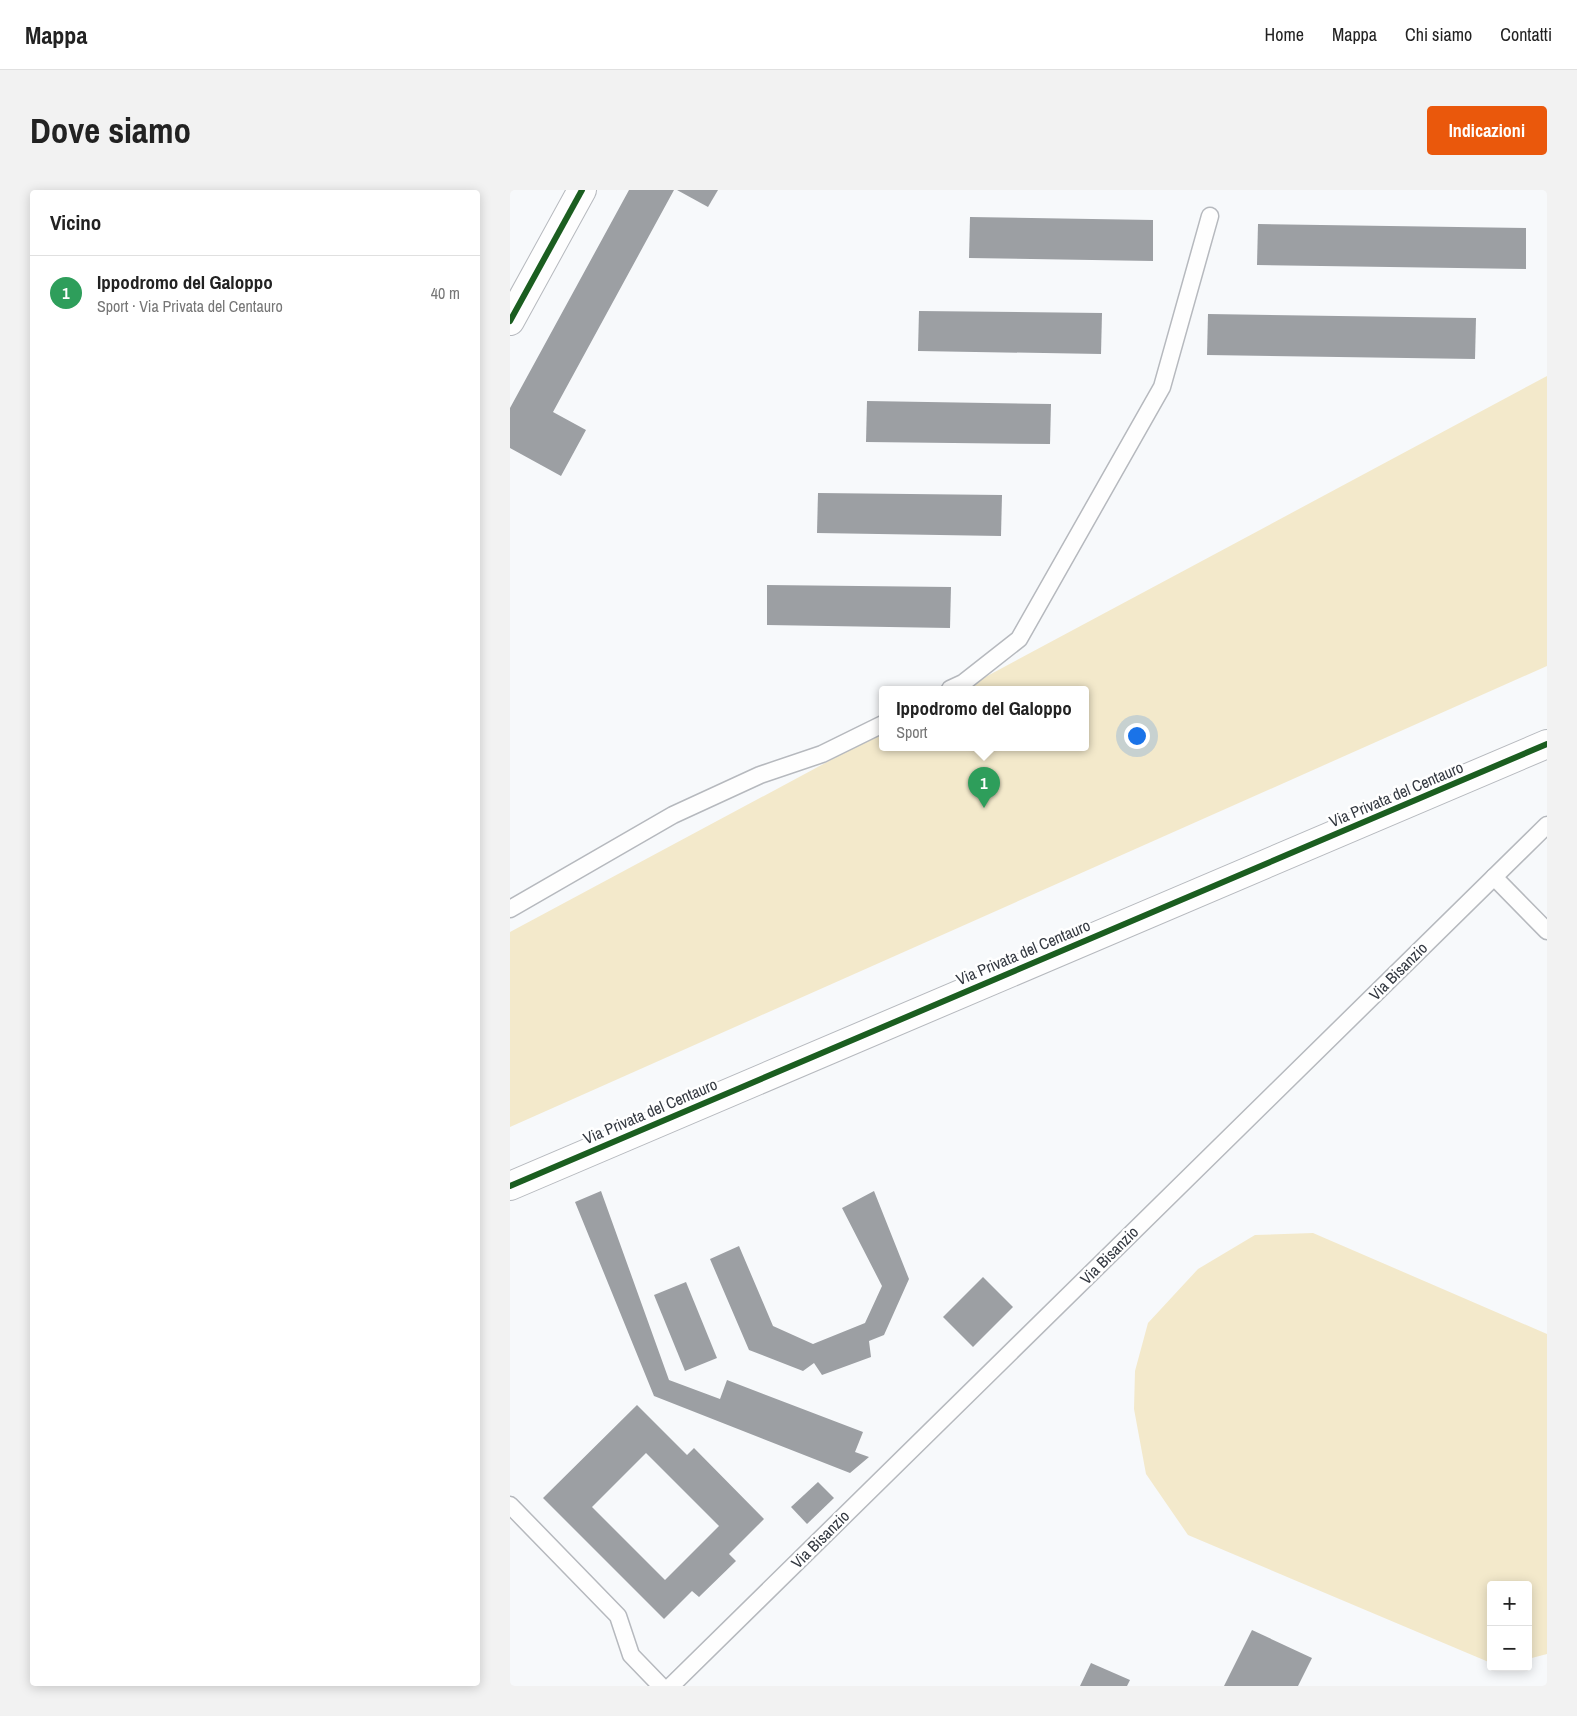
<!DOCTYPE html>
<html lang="it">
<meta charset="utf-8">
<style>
:root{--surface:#fff;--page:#f2f2f2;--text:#222;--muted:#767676;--line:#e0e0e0;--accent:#ea580c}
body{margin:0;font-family:"Archivo Narrow",sans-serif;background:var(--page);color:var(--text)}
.controls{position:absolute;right:15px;bottom:15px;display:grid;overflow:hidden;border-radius:5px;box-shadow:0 2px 12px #0003}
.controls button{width:45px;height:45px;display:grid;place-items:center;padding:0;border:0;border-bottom:1px solid var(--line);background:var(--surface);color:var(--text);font:25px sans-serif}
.you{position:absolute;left:626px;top:545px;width:18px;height:18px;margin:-12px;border:4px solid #fff;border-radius:50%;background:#1a73e8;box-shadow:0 0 0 8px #1a73e833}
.badge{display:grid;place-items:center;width:32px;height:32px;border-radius:50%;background:var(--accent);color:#fff;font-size:16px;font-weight:700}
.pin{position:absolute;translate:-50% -41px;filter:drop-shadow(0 1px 2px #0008)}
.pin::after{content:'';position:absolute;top:26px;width:18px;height:15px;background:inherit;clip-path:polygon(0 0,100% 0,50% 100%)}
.popup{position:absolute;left:369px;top:496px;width:210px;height:65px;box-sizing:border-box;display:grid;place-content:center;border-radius:5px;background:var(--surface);filter:drop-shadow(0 1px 4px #0005);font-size:16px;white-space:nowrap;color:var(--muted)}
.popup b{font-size:19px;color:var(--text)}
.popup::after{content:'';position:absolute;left:50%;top:100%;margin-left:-10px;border:10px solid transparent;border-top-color:var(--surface)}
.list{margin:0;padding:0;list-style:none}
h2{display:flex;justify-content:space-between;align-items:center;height:65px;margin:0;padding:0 20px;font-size:21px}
h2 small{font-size:16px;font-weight:400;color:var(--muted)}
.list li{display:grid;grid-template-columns:32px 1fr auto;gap:15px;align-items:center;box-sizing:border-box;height:75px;padding:0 20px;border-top:1px solid var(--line)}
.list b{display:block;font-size:19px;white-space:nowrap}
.list p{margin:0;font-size:16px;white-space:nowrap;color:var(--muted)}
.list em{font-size:16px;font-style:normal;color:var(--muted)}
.map{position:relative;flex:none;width:1037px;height:1496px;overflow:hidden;border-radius:5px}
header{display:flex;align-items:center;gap:30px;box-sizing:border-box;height:70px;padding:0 25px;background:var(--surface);border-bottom:1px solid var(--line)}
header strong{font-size:24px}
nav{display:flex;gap:28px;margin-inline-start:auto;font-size:18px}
.intro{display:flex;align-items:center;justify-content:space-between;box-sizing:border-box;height:120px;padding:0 30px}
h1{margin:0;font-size:35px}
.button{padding:12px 22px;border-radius:5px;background:var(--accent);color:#fff;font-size:18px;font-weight:700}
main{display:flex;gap:30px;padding:0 30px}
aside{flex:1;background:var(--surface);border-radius:5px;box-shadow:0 2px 12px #0003}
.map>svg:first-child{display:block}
.green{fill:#f3e9cb}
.building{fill:#9c9fa3;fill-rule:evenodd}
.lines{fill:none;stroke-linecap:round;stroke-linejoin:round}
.service-casing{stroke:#b6b9be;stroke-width:19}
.minor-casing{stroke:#b6b9be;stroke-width:30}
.tertiary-casing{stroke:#b6b9be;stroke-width:30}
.service{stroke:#fefefe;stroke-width:16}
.minor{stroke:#fefefe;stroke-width:28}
.tertiary{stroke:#fefefe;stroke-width:28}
.cycleway-casing{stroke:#fff;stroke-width:9}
.cycleway{stroke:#1b5e20;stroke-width:6}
.labels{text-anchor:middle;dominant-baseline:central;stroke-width:5;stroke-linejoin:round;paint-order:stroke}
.street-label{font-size:16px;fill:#333840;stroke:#fff}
</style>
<header>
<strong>Mappa</strong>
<nav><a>Home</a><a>Mappa</a><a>Chi siamo</a><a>Contatti</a></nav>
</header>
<div class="intro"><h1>Dove siamo</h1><a class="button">Indicazioni</a></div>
<main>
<aside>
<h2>Vicino<small></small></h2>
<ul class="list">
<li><span class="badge" style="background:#2e9e5b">1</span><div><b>Ippodromo del Galoppo</b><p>Sport · Via Privata del Centauro</p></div><em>40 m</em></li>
</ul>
</aside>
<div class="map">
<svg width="1037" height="1496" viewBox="0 0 1037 1496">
<rect width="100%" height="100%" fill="#f7f9fb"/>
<!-- green -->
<g class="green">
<path d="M1037,186V476L0,937V742L373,542V557H575V499H453Z"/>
<path d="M803,1043L1037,1144V1464L1018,1469V1395H981V1473L678,1345L636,1284L624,1219L625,1181L638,1133L688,1079L745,1045Z"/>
</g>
<!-- building -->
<g class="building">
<path d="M119,0H164L43,222L76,240L51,286L0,258V218Z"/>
<path d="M167,0H208L198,17Z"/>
<path d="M460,27L643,30V71L459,68Z"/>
<path d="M748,34L1016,38V79L747,75Z"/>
<path d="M409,121L592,123L591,164L408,161Z"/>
<path d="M698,124L966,128L965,169L697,165Z"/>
<path d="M357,211L541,214L540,254L356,252Z"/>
<path d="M308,303L492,305L491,346L307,343Z"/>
<path d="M257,395L441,397L440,438L257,435Z"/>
<path d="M91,1001L159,1190L210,1209L217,1190L353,1242L345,1262L359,1267L340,1283L144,1206L65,1012Z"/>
<path d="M364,1001L399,1089L374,1145L359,1151L361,1167L312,1185L304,1173L293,1181L239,1160L200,1069L229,1056L263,1136L303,1154L355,1133L372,1096L332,1018Z"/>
<path d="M473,1087L503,1117L463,1157L433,1127Z"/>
<path d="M176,1092L207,1168L175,1181L144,1105Z"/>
<path d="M127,1215L177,1265L184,1258L254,1329L219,1364L226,1371L189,1407L182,1401L154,1429L33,1308ZM136,1263L209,1336L155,1390L82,1317Z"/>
<path d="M308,1292L324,1308L297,1334L281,1317Z"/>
<path d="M742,1440L802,1468L788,1496H714Z"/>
<path d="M581,1473L620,1490L617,1496H570Z"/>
</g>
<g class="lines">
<!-- service casing -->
<g class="service-casing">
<g id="service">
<path d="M440,499L453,493L509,449L652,197L700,26"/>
<path d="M984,687L1037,741"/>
<path d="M0,719L163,625L250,585L312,564L373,534"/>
<path d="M0,1315L108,1426L121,1465L151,1496"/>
<path d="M161,1496L1037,635"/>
</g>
</g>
<!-- minor casing -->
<g class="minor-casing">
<path id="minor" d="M0,996L1037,554"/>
</g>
<!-- tertiary casing -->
<g class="tertiary-casing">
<path id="tertiary" d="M0,131L72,0"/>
</g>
<!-- service -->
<use href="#service" class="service"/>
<!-- minor -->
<use href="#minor" class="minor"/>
<!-- tertiary -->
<use href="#tertiary" class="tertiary"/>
<!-- cycleway casing -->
<g class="cycleway-casing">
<g id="cycleway">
<path d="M0,131L72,0"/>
<path d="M0,996L1037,554"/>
</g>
</g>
<!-- cycleway -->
<use href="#cycleway" class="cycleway"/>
</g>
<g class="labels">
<!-- street labels -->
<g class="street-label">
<text transform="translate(886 604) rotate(-23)">Via Privata del Centauro</text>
<text transform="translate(513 762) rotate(-23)">Via Privata del Centauro</text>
<text transform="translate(888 781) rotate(-45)">Via Bisanzio</text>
<text transform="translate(140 921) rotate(-23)">Via Privata del Centauro</text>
<text transform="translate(599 1065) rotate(-45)">Via Bisanzio</text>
<text transform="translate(310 1349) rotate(-45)">Via Bisanzio</text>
</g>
</g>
</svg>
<div class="controls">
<button>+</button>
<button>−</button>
</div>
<div class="you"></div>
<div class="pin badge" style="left:474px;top:618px;background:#2e9e5b">1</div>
<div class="popup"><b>Ippodromo del Galoppo</b>Sport</div>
</div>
</main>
